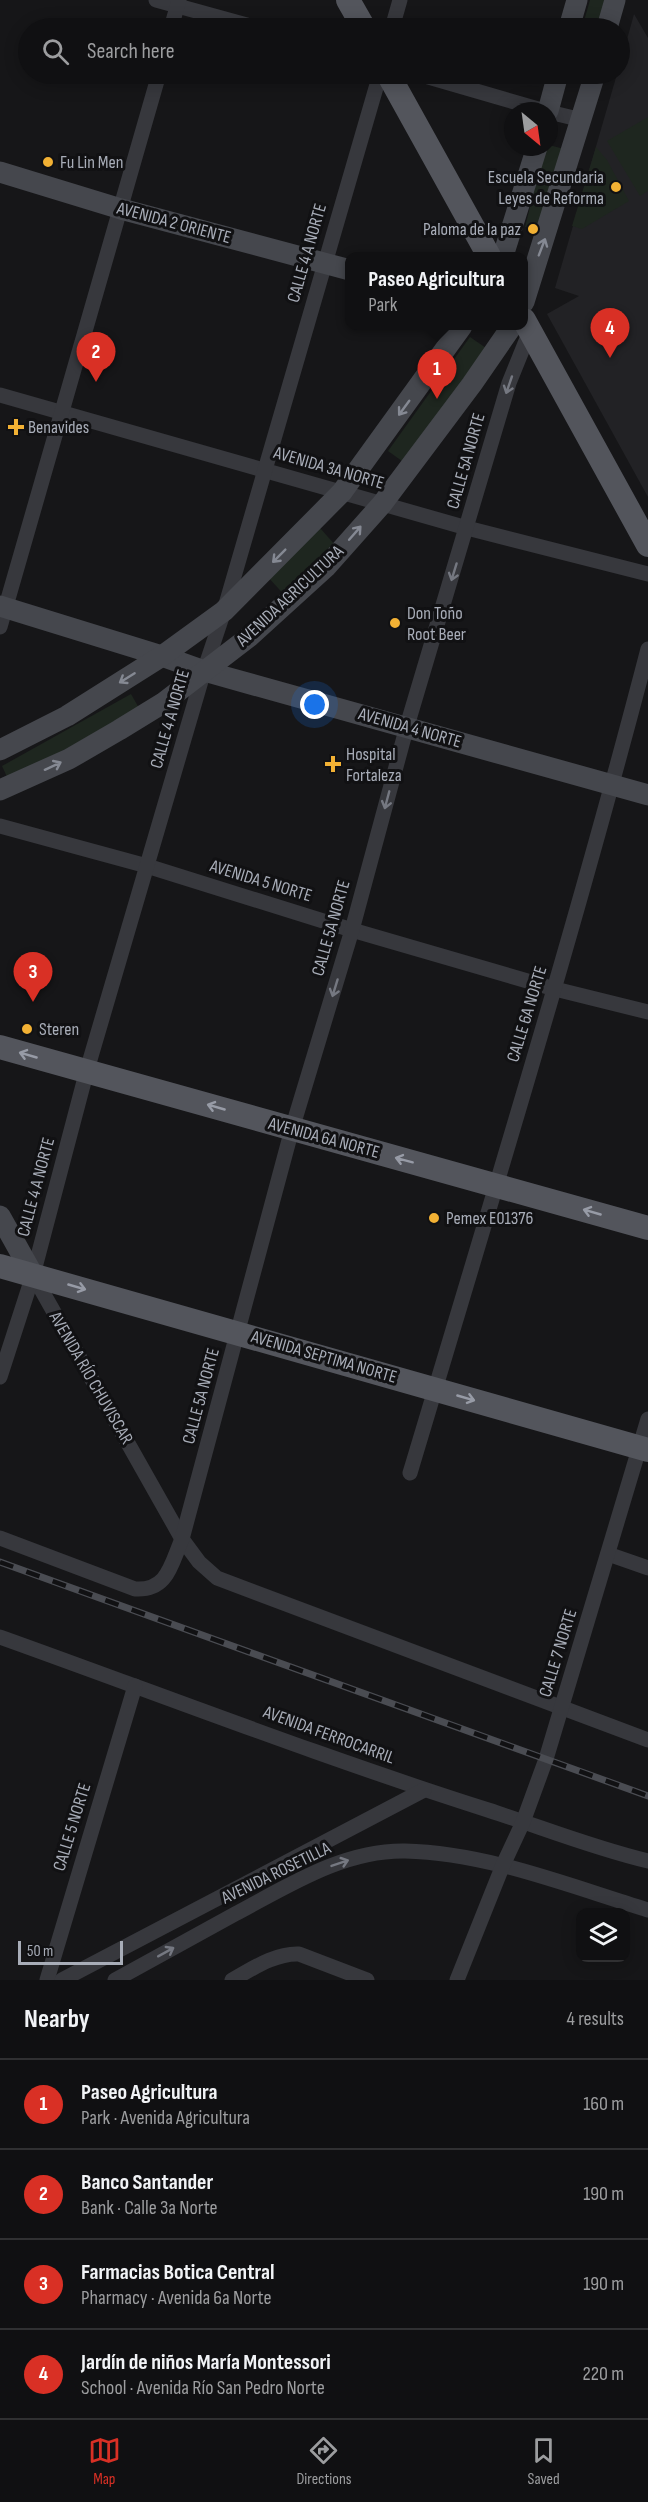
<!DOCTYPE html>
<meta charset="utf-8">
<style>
:root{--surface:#101012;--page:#1e1e20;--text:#f1f3f6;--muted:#9c9d9f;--line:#303032;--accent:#d93025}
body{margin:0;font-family:"Sofia Sans Condensed",sans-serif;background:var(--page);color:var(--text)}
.controls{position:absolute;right:18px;bottom:18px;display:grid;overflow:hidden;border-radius:12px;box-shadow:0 3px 15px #0003}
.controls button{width:54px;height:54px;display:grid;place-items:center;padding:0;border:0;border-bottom:2px solid var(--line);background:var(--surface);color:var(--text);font:30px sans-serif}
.compass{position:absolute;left:504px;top:102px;width:54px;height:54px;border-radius:50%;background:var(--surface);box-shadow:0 3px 15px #0003;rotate:151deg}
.scale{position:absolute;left:18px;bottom:15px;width:105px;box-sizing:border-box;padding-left:6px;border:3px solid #a8adb8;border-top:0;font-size:16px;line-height:21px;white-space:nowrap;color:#a8adb8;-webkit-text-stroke:4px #111113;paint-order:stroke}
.you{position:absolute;left:315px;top:705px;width:21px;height:21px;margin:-15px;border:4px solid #fff;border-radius:50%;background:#1a73e8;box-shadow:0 0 0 9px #1a73e833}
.badge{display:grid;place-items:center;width:39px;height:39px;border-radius:50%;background:var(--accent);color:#fff;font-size:20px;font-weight:700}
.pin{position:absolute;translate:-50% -50px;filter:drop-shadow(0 2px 3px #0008)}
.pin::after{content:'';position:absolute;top:32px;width:21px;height:18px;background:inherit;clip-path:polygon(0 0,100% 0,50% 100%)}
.popup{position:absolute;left:345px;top:252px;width:183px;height:78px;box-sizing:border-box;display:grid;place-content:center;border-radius:12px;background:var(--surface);filter:drop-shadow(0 2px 4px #0005);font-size:20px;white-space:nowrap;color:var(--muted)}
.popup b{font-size:22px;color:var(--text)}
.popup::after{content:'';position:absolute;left:50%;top:100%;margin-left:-12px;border:12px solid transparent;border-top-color:var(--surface)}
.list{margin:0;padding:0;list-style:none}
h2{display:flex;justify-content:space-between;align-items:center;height:78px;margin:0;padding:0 24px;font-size:26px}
h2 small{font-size:20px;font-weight:400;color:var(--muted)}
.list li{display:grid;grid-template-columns:39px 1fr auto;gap:18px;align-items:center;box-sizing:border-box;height:90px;padding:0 24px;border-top:2px solid var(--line)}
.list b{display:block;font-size:22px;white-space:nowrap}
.list p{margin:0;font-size:20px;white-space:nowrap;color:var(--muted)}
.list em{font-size:20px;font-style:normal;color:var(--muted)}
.icon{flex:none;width:33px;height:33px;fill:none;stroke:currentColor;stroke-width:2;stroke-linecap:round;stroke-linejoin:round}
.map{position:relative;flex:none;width:648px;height:1980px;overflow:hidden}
.search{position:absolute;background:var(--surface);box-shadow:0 3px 15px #0003;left:18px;right:18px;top:18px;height:66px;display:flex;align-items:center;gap:15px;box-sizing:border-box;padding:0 21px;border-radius:33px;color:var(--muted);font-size:22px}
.sheet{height:438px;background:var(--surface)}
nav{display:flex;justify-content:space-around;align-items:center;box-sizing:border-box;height:84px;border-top:2px solid var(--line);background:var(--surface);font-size:16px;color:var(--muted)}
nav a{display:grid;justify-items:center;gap:3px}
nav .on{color:var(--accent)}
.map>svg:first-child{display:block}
.built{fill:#222225}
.green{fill:#1e261f}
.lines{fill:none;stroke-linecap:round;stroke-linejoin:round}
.street{stroke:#37383d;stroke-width:15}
.secondary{stroke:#45474d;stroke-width:21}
.primary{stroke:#53555c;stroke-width:24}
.rail-casing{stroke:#4a4c52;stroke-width:7}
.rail{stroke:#111113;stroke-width:4.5;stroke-dasharray:14;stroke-linecap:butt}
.oneway{stroke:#858993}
.oneway2{stroke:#757881}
.oneway3{stroke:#979ba6}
.poi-dot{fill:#f2b134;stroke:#111113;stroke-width:2}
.labels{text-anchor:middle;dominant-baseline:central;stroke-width:6;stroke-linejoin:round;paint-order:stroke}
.poi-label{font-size:18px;fill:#a8adb8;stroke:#111113;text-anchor:start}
.street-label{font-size:18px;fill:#a8adb8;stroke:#111113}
</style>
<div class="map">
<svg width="648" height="1980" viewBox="0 0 648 1980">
<rect width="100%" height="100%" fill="#161618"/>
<!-- built -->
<path class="built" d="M634,14L648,38V497L547,314L579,296L555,288L617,74H620V65Z"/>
<!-- green -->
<g class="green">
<path d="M590,0H606L598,28H582Z"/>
<path d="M648,117V191L640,196L607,141Z"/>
<path d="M549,145L568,150L547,232L525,227L545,147Z"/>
<path d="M596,147L607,160L629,201L582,229L572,226Z"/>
<path d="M470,337L486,348L409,466L388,451Z"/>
<path d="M320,528L336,546L289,600L267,576Z"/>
<path d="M131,694L139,708L9,781L2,766Z"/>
</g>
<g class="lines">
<!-- street -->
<g class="street">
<path d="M156,0L258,28"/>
<path d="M171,28L179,0"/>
<path d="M392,28L400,0"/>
<path d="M418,74L545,111"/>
<path d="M549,112L582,120"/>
<path d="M0,395L467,528L648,574"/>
<path d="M0,627L159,74"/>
<path d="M0,826L147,866L352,930L555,989L648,1012"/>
<path d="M33,1275L182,1539L199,1562L217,1578L648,1740"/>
<path d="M0,1377L33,1275L87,1070L204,671L224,611L380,74"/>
<path d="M410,1473C492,1199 576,926 648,649"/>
<path d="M0,1538L135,1589C168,1591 171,1564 182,1539L292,1129L352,930L407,726L509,383L530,331"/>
<path d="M608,1554L648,1568"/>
<path d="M0,1637C162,1695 324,1758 488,1810C541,1827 593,1848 648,1861"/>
<path d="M47,1980L135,1686"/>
<path d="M62,1980L424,1790"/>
<path d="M115,1980C155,1958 195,1936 235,1914C288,1886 343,1850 405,1851C488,1853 569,1886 648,1910"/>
<path d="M232,1980C252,1969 275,1953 299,1954L367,1980"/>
<path d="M457,1980L503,1865L523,1822L546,1759L648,1419"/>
</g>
<!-- secondary -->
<g class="secondary">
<path d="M569,28L577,0"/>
<path d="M607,28L615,0"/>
<path d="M548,111L558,74"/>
<path d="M0,172L121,209L350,270"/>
<path d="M503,256L537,147"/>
<path d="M524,302L595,74"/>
<path d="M0,606L162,656L204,671L648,795"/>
<path d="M0,750L67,716L162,656L224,611L342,492L462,326"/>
<path d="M0,790L69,759L119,730L163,703L249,637L326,567L382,504L472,384L512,326"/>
<path d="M0,1216L33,1275"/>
</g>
<!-- primary -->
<g class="primary">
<path d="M348,0L364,28"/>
<path d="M388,74L489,256"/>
<path d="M524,320L648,545"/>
<path d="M0,1047L648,1228"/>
<path d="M0,1266L648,1450"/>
</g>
<!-- rail casing -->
<g class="rail-casing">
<path id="rail" d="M0,1562L648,1796"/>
</g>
<!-- rail -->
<use href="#rail" class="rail"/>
</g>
<!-- one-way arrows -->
<defs><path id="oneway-shaft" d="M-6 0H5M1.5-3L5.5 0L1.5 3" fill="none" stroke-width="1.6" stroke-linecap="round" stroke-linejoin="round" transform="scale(1.5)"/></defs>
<g class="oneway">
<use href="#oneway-shaft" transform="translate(542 247) rotate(-69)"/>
<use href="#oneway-shaft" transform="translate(404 408) rotate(126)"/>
<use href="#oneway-shaft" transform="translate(355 533) rotate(-49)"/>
<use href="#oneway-shaft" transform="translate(279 556) rotate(135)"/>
<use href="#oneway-shaft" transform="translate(127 678) rotate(148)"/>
<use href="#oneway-shaft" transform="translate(53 766) rotate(-25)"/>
</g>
<g class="oneway2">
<use href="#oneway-shaft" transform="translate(509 385) rotate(109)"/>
<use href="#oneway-shaft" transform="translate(454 572) rotate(107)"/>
<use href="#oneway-shaft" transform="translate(387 800) rotate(105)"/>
<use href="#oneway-shaft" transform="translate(335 988) rotate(107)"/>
<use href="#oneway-shaft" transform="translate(340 1863) rotate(-19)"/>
<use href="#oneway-shaft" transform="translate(166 1952) rotate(-29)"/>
</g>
<g class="oneway3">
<use href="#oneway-shaft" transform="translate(28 1055) rotate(-164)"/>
<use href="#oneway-shaft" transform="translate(216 1107) rotate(-164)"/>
<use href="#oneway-shaft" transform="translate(404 1160) rotate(-165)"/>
<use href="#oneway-shaft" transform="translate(592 1212) rotate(-164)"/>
<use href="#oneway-shaft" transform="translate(77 1287) rotate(16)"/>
<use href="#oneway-shaft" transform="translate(466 1398) rotate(16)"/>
</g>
<!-- markers -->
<g class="poi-dot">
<circle cx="48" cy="162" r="6"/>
<circle cx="616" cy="187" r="6"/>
<circle cx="533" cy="229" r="6"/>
<path d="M13 418h6v6h6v6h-6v6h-6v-6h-6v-6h6z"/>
<circle cx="395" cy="623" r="6"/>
<path d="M330 755h6v6h6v6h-6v6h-6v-6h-6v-6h6z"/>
<circle cx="27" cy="1029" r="6"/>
<circle cx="434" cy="1218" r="6"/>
</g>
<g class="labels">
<!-- poi labels -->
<g class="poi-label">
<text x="60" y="162">Fu Lin Men</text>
<text x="604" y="177" text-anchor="end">Escuela Secundaria<tspan x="604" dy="21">Leyes de Reforma</tspan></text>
<text x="521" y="229" text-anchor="end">Paloma de la paz</text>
<text x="28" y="427">Benavides</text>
<text x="407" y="613">Don Toño<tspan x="407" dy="21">Root Beer</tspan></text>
<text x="346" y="754">Hospital<tspan x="346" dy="21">Fortaleza</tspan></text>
<text x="39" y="1029">Steren</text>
<text x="446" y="1218">Pemex E01376</text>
</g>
<!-- street labels -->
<g class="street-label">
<text transform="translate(174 223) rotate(15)">AVENIDA 2 ORIENTE</text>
<text transform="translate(307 253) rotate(-74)">CALLE 4 A NORTE</text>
<text transform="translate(466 461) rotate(-74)">CALLE 5A NORTE</text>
<text transform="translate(329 468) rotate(16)">AVENIDA 3A NORTE</text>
<text transform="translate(290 596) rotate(-43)">AVENIDA AGRICULTURA</text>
<text transform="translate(170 719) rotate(-74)">CALLE 4 A NORTE</text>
<text transform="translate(410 728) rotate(16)">AVENIDA 4 NORTE</text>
<text transform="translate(261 881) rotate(17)">AVENIDA 5 NORTE</text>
<text transform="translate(331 928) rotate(-74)">CALLE 5A NORTE</text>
<text transform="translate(527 1014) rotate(-73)">CALLE 6A NORTE</text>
<text transform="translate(324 1138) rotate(15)">AVENIDA 6A NORTE</text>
<text transform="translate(36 1187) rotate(-75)">CALLE 4 A NORTE</text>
<text transform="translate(324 1357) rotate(16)">AVENIDA SEPTIMA NORTE</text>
<text transform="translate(91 1378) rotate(60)">AVENIDA RÍO CHUVISCAR</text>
<text transform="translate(201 1396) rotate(-75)">CALLE 5A NORTE</text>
<text transform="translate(558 1653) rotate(-73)">CALLE 7 NORTE</text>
<text transform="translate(329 1735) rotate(20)">AVENIDA FERROCARRIL</text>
<text transform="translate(72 1827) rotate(-73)">CALLE 5 NORTE</text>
<text transform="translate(276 1873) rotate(-26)">AVENIDA ROSETILLA</text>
</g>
</g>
</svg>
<div class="controls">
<button><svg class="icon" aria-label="layers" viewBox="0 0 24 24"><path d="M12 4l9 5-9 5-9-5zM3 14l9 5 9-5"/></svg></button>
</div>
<svg class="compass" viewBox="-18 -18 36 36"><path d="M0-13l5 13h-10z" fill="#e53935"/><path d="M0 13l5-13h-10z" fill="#9c9d9f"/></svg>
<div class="scale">50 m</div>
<div class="you"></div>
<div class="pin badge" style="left:437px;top:399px">1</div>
<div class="popup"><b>Paseo Agricultura</b>Park</div>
<div class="pin badge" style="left:96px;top:382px">2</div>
<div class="pin badge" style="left:33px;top:1002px">3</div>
<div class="pin badge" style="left:610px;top:358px">4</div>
<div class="search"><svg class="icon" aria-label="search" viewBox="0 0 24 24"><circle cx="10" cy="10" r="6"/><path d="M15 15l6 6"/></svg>Search here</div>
</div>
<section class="sheet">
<h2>Nearby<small>4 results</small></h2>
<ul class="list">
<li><span class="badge">1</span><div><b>Paseo Agricultura</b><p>Park · Avenida Agricultura</p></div><em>160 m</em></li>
<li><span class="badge">2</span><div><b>Banco Santander</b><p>Bank · Calle 3a Norte</p></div><em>190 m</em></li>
<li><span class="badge">3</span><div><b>Farmacias Botica Central</b><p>Pharmacy · Avenida 6a Norte</p></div><em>190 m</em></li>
<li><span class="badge">4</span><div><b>Jardín de niños María Montessori</b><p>School · Avenida Río San Pedro Norte</p></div><em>220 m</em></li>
</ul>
</section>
<nav>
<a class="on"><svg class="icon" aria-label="map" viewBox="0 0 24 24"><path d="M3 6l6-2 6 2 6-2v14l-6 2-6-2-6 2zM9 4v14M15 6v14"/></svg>Map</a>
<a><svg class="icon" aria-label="directions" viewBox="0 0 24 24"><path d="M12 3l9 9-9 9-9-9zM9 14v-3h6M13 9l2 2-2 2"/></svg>Directions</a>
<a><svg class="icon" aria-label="saved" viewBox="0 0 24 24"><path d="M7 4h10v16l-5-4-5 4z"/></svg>Saved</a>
</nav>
